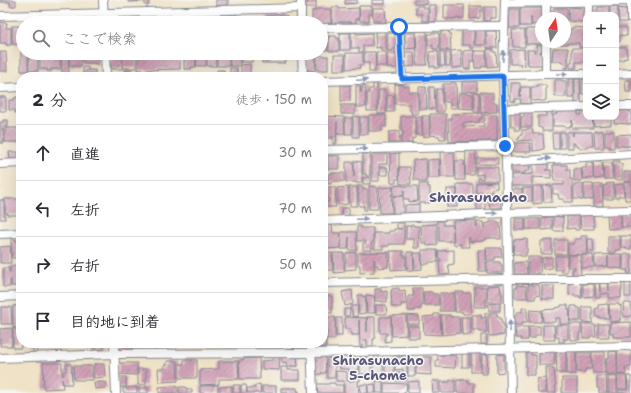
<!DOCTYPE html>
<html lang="ja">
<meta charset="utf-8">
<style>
:root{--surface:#fff;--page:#f2f2f3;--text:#2b2b33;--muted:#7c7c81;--line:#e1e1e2}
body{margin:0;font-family:"Shantell Sans","Klee One",sans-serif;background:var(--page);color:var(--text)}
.controls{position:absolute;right:12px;top:12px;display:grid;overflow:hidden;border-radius:8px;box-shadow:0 4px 16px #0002}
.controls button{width:36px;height:36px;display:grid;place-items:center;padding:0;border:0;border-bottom:1px solid var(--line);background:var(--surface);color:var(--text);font:20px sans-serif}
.compass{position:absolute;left:535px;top:12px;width:36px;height:36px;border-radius:50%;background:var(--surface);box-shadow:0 4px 16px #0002;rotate:13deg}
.stop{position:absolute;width:12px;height:12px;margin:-9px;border:3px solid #1a73e8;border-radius:50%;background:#fff}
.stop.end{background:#1a73e8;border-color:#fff;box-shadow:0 1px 4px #0008}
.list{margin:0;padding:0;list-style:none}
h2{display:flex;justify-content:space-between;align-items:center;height:52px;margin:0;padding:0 16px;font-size:17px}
h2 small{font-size:13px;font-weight:400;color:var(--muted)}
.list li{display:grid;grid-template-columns:26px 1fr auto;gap:12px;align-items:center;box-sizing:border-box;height:56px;padding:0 16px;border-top:1px solid var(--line)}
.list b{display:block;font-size:15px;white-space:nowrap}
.list em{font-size:13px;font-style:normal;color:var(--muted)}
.icon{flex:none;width:22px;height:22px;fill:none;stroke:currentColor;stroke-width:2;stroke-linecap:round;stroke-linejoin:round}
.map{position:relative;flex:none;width:631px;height:393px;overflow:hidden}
.search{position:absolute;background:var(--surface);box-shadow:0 4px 16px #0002;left:16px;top:16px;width:312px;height:44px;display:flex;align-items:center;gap:10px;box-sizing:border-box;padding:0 14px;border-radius:22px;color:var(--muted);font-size:15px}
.panel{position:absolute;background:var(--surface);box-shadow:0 4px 16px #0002;left:16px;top:72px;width:312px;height:276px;border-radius:16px}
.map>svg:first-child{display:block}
.building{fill:url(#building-hatch)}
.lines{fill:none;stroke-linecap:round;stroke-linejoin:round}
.street-casing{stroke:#858892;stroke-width:10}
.street{stroke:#fff;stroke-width:8}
.oneway{fill:#8d97ae}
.route{stroke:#1a73e8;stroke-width:5}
.labels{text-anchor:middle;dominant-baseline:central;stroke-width:3;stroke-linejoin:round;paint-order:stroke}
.neighbourhood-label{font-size:13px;font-weight:bold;fill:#5b577d;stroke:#f6f6f2}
.quarter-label{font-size:14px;font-weight:bold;fill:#5b577d;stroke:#f6f6f2}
</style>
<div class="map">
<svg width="631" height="393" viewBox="0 0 631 393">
<defs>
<pattern id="building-hatch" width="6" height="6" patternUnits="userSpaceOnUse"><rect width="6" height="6" fill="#d1a1b7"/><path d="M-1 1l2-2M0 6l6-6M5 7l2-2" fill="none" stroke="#a98498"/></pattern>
</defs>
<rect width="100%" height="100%" fill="#f6f6f2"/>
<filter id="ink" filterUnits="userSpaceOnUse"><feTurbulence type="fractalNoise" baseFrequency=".025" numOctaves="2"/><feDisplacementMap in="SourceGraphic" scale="8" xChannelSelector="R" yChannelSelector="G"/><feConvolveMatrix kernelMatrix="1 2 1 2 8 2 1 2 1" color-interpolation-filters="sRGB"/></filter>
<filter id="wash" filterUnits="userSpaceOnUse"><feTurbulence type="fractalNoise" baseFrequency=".012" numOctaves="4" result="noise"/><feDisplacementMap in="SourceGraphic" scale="16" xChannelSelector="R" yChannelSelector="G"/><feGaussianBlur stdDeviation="0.9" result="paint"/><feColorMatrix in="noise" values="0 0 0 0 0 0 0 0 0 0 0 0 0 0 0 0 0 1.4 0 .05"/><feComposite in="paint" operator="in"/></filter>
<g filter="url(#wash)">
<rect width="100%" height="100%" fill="#efe2c6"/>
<g id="blocks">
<!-- building -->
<g class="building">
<path d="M0,0H16V6H10V2H0Z"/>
<path d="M128,0H145V1V0H149V5H145V1L128,2Z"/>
<rect x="216" y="0" width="12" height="7"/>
<path d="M308,0H316V7H306L305,5L308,3Z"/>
<path d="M345,0H357V3L345,4Z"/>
<rect x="372" y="0" width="13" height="4"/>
<rect x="414" y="0" width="13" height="4"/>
<rect x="429" y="5" width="7" height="17"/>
<path d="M444,5H464V18L444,19Z"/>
<path d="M603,5H609V15H592V10H598V7H603Z"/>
<path d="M359,6H372V14H369V21H360Z"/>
<path d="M416,6H423V8H428V21H422V14H416Z"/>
<path d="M470,6H482V11H480V18L470,19Z"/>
<path d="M610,6H618V24H616V15H610Z"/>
<path d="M332,7H339V9L359,8V19H356V23H351V22H339V25H332Z"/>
<path d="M484,7H496V18H490V20L484,21Z"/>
<path d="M569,7L583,8V22L568,21Z"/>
<path d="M373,8H385L386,23H380L379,21H373Z"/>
<path d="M520,8H541L542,12H543V18H541V23H539V24L532,25L531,16V26H520Z"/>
<path d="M554,8H567V20H565V18H551V12L554,11Z"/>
<path d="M618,8L626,9L627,22H619Z"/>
<path d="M315,9H331V23L321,24L312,22V11H315Z"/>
<path d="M510,9H519V28H509Z"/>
<path d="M230,14H236L237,23H224V20L230,19Z"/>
<path d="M266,16H286L292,23H266Z"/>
<rect x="240" y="19" width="11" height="4"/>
<path d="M0,22L7,23L6,28H11V45H6V43H0Z"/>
<rect x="12" y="26" width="7" height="18"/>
<rect x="20" y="27" width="3" height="18"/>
<path d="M573,27L584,28L583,43H586V47H579V43H568V44H553V42H565V28H568L569,35V29H572Z"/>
<path d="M616,27H626V28H627V36L620,35V42H616Z"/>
<path d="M442,29H448V32L450,33L451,50H440V33H442Z"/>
<path d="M462,29H474V48H470V45H462Z"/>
<path d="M485,29V45H475V30Z"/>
<path d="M526,29H541L540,44H526Z"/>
<path d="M512,30H525V47H513Z"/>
<path d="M385,31V50H381V47L376,48L375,32Z"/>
<path d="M416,31H427V65H417Z"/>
<path d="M486,31H496L497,48H487Z"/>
<path d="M351,32H356V34L372,33V45L363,46V52H359V48H351Z"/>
<rect x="340" y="33" width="10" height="17"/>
<path d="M387,33H396L397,49H392V51H387Z"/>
<path d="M405,33H415L416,48L405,49Z"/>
<path d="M432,33H439V49H433V45H428V34H432Z"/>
<rect x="321" y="35" width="7" height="15"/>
<path d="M329,36H336V38H339V51H329Z"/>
<path d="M537,45H543V51H540V53L543,52V65H528L527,50H534V52H537Z"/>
<path d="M616,47H626L627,58L623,59V60H616Z"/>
<path d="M553,48H568V68H564L565,63H562V61H552Z"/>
<path d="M572,48H586V62H576V68H570V62H572Z"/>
<path d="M487,49H493V52H496L497,66L487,67Z"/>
<path d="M524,49L525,66L521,67V64H510V50Z"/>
<path d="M461,50L462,67L452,68L451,51Z"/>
<path d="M474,50V61H470V69H464L463,51Z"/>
<path d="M21,51H23V53H28V71H21Z"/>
<path d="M438,51L439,68H435V66L430,67L429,52Z"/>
<path d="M440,51L444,52L445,66H440Z"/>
<path d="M446,51L450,52V66H446Z"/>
<path d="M474,51H486V66H482V68H475Z"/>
<path d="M0,52H6L7,71H0Z"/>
<path d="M364,52H375L376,67H375V72H369V63H364Z"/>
<path d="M376,52H386L387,66H376Z"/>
<path d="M405,52H414L415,66L406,67Z"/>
<rect x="29" y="53" width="9" height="18"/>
<path d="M40,53H60V69H51V71H47V69H40Z"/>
<path d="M61,53H68L69,74H62Z"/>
<path d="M69,53H81V66H70Z"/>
<path d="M82,53H98V64H95V63H83Z"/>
<rect x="111" y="53" width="11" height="16"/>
<rect x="123" y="53" width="13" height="15"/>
<path d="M138,53H183V57H180V69L138,70Z"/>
<path d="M184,53H206V66H196V56V67H191V69H184Z"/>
<rect x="207" y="53" width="9" height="13"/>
<rect x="217" y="53" width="12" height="13"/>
<rect x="230" y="53" width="10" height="13"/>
<rect x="241" y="53" width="11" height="9"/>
<path d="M255,53H288V59L285,63H262V55H256Z"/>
<path d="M346,53H363V65H359L360,68L346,69Z"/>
<path d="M396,53L397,68H387V54Z"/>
<rect x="334" y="55" width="11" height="15"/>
<rect x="317" y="56" width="11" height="14"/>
<path d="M306,57H316L315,71L306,70Z"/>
<path d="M250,64V73L241,74V65Z"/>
<path d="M83,67H88V70H95V77H83Z"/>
<rect x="230" y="68" width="7" height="7"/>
<rect x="125" y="70" width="7" height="7"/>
<path d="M217,70H224V75L217,76Z"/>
<rect x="568" y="79" width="6" height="19"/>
<path d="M575,79H580L581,103H575Z"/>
<rect x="582" y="79" width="4" height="15"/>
<path d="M555,80H562V81H566V97H558V96H555Z"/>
<path d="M625,80H631V92H626Z"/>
<path d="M462,82H477V91L462,92Z"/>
<path d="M451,83H456L457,108H450V102H443V84H451Z"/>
<path d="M511,83H520V97L521,87H530V104L520,103L521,99H515V102L511,101Z"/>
<path d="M373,84H377V111H367V93H369V89H373Z"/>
<path d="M395,84L403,85V86H409V92H418V114H411L412,112L410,111V104H395Z"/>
<rect x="341" y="85" width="9" height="16"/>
<path d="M365,85L366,107H356V86H361L360,92H362V86Z"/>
<path d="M537,85H546V100H545V101H539V100L534,101L531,100V87H537Z"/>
<path d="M419,87H426L427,109H419Z"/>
<path d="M429,87H434L435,109H429Z"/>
<path d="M436,89H442V104H444V112H436Z"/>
<path d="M379,90H385V93H386V114H378Z"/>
<path d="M474,92L479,93V112H474Z"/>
<path d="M480,92L493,93V103H497V112L481,113Z"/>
<path d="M459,93L473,94V109L458,108Z"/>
<path d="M387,95L394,96V112H387Z"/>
<rect x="0" y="97" width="6" height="14"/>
<path d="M16,97H21V113H15V110H9V100H14V98H16Z"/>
<rect x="341" y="105" width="14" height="9"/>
<path d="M616,109H628V111L631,112V124L614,123V117H616Z"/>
<path d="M513,110H520V130H515V127H511V113H513Z"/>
<path d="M524,110L532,111V127H521V117H524Z"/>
<path d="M546,110H552V131H542V128L538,127V116H546Z"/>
<path d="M572,111H578V115H582V111H586V117H592L593,128H572V120V125H570V127H564V126H553V115L557,114V112Z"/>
<path d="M482,113V119H479L480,122L463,123V127L484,126L483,121H485L484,115H497V138L496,141L449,142L448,119H451V114Z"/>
<path d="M430,114H446V139H440L439,136L430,135Z"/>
<path d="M369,115H386V127L382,126V131H369Z"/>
<path d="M323,116L344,117L345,134H337V122L336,144H333V136H332V138H328V136H323Z"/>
<path d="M353,116L359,117V137H353Z"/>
<path d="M401,116H415V138L412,139V143H406V145H401V136H403V131H401Z"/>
<path d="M422,116H429L430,136L423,137Z"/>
<rect x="360" y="117" width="8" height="17"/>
<rect x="416" y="117" width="6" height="18"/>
<path d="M593,117H611V125L594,126Z"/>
<rect x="345" y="118" width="7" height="16"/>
<path d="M3,120H8V127H0V122H3Z"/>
<rect x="5" y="128" width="16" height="14"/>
<path d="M0,129H3L4,143H0Z"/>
<path d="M527,129H532L533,134H543L544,149H541V150L533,151V140L518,141V138H520V135H522V130H527Z"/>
<path d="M399,131V143H389V132Z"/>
<path d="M594,131H603L604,148H595Z"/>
<path d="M605,131H614V148H609V146H605Z"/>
<rect x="560" y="132" width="5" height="16"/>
<path d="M567,132H573V136V132H592L593,146H587V148H579V146H575V143H573V148H567Z"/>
<path d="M552,133H559V149H553Z"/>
<path d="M631,134V146H616V135Z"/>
<path d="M512,143H530L531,152H515L513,151Z"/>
<path d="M466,151H476L475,170H474V175H465Z"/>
<path d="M9,152H18V160H10Z"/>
<path d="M440,152H454L455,177H441Z"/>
<path d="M390,153H399V179H396V183H391Z"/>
<path d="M363,154H370V176H366V174H363Z"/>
<path d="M372,154H387V164H379V181H372Z"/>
<rect x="328" y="156" width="11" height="13"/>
<rect x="477" y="158" width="21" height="6"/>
<path d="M426,159L427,179H426V182H419V180H414L413,160Z"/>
<path d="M439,159L440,178H428V160Z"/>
<path d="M354,161L362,162V182H361V183H356V182H346V162H353L354,177Z"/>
<path d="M455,161H464L465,180H456Z"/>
<path d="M613,161H619V164H622V180H614Z"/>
<path d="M529,162L530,171H525V173H512V166L515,163Z"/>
<path d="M593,162H602L603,178L594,179Z"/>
<path d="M586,163H593V178L583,179L582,168H586Z"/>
<path d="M603,163H612V179H604Z"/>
<path d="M533,164H548V169L545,170H551V178L532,177V186H511V175L533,174Z"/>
<path d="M553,165H567V170H570V179H572L573,202H564V199H559L558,194H553V185H564V181H554Z"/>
<path d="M380,167H387L388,175H380Z"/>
<path d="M399,167H410L411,184H400Z"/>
<path d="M476,167H498V181H478V178L483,179V174L476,175Z"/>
<path d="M574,169H581L582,181H574Z"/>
<path d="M325,171V176H326L327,179V184L323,185V172Z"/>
<rect x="624" y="172" width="7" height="10"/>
<path d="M330,173H344V181H331V184H328L327,175H330Z"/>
<path d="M370,177V184H363V178Z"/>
<path d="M497,182V188L491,189L492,192L476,193V183Z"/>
<path d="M624,182H631V200H625Z"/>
<path d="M613,183V199H604L603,186L607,185L606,184Z"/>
<path d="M419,184H428V187H430V203H419Z"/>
<path d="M457,184H473V198L457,199Z"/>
<path d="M583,184V200H580V199H574V185Z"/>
<path d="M584,184H593V199L584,200Z"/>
<path d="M602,184L603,206H594V185Z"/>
<path d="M623,184L624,196H618V198H615L614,185Z"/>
<path d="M403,185V186H417L418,201L409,202V199H404V190L403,196H393V186Z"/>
<path d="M551,185L552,202H544L543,186Z"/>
<path d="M358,186H362V189H367V210H364V206H359Z"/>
<path d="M369,186L377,187L378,209H369Z"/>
<path d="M533,186H542V203L533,204Z"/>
<path d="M324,187H335L336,207H324V202H329V198H324Z"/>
<path d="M348,187V204L338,205L337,188Z"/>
<path d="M349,187H357V206H350Z"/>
<path d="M393,187V194H391L392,213H380L379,188Z"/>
<rect x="523" y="188" width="9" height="13"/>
<rect x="447" y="189" width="10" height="18"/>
<rect x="513" y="189" width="9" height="12"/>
<path d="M476,193H487V198H485V210H477V198H476Z"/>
<path d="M489,194H500L501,208H490Z"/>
<path d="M393,196H403V214L393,215Z"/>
<path d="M5,199H21L20,215H7L8,213H5Z"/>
<path d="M0,200H4L5,219H0Z"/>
<path d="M419,204V213H405V205Z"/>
<path d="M341,208H349V216H342Z"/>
<path d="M621,214H631V227H622Z"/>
<path d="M621,214V228L608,229L607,215Z"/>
<path d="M593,215L594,229H581L580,216Z"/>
<path d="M554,216L563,217V231H553Z"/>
<path d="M567,216H579V230H575V228L567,229Z"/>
<path d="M548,217H552V229L542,230V218Z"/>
<rect x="515" y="219" width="10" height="11"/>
<rect x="526" y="219" width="14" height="10"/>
<path d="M476,220V228H477V222H483L484,228H485V224L490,223V221H497V223H500L501,239H497V238H486V240H483V241L470,242V238H468L469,247H461V244L454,245L453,221Z"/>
<path d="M437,221H443V225H453V241H439V226H437V245L427,246V243H422L421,225L437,224Z"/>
<path d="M397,223H404V244H389V246H383V249H374V233H389V231H394V229H402L397,228Z"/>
<path d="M325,225H332L333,233H340L341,248L326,249Z"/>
<path d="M411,225H414V226H419V248H414V239H406V226H411Z"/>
<path d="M357,226H361V228H373V242L371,243L372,250H363V243H366V241H357Z"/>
<path d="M341,232H356L357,250H349V237L348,249H341Z"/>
<path d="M581,236H587L588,254L568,255V244H573V242H575V239H581Z"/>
<path d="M608,236H620V250H615V253H608Z"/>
<path d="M621,236H631V249H626V247H621Z"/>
<path d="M11,238H14V240H17L18,258H12Z"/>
<path d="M527,239V253H526V256H520V254H513L514,240Z"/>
<path d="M588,239H593L594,252H588Z"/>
<path d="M552,240V254H541V241Z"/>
<rect x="555" y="240" width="12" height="14"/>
<path d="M10,246L11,263H0V247Z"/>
<path d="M486,248H501L502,257H495V260H487Z"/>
<path d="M422,250H437L438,262H429V264H422Z"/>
<path d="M454,250V264L448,265L450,274L440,275L439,261H441V259H439L438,251Z"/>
<path d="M478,250H486V271H479Z"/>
<path d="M390,251H403V256H406V269L391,270Z"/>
<path d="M356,252V269L345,270V262H346V254H347V253Z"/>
<path d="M388,252V267L378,268V265H375L374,259V272L360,273V265H358V253Z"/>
<path d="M407,252H413L414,271H407Z"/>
<path d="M326,253H332L333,270H327Z"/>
<path d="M333,253H344V272L334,273Z"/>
<path d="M414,253H421L422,269L415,270Z"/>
<path d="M622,254V269L608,267V256V266L595,267V255Z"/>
<path d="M623,254H631V273H627L628,270H623Z"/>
<path d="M568,255H580L581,275H573L572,269H575V267H568Z"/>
<path d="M582,255H593L594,267L582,268Z"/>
<path d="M555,256H567V272H561V269L555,270Z"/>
<path d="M528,257H541L540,273H536V276H528Z"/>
<path d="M552,257V268L543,269L542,258Z"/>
<path d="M487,262H500L501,265H502V273H487Z"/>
<path d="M526,262L527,274H515L514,263Z"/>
<path d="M17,265L18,286H11V280H10V287H3V268H9V272H10V266Z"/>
<path d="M18,265H21V285H19Z"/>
<path d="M599,282L600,292V282H608L609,291V282H622V291H621V298H609V293L600,294V298H596L595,283Z"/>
<rect x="625" y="282" width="6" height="15"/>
<path d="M569,283H581L582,298H580V296H574V294L569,295Z"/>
<path d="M583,284H594V296L583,297Z"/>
<path d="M500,285L501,293H502V302H488L487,286Z"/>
<path d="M516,285L526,286L527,298H515V288H517Z"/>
<path d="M528,285H539L540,295L535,296V299H528Z"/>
<rect x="542" y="286" width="12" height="13"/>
<path d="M475,287H486V307H474Z"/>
<path d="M399,288V291L405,290L406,304H401V307H392L391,291L392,290V289Z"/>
<path d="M413,288H422V306H421V309H415V311H408V296H414Z"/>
<path d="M375,289H381V292L387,291V302H382V301H375Z"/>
<path d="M352,290L353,304L345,306L342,292Z"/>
<path d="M423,292H432V294H438L439,305H424Z"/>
<path d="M455,292H463V293H471V314H463V312H455Z"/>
<path d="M440,293H447V294H450V293H454V311H440Z"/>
<path d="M358,295H362V297L365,296L366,313L359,314Z"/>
<path d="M366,295L374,296L375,313H367Z"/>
<rect x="323" y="296" width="9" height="17"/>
<path d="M500,303V311H489L488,304Z"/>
<path d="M623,303H631V316L624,317Z"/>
<path d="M608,304L609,318H599V316L596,317L595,309L598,308V305Z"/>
<path d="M609,304H619V306L621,305V318H620V321L610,322Z"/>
<path d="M21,305L20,327L13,328V306Z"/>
<path d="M376,305H386L387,314H376Z"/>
<path d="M561,305H568V309H569L570,324H560V318H555V322H543L542,310L555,309V308L561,307Z"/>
<path d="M351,306H358L357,317L352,316V311H351Z"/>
<path d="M571,306H577V308H580V321H570Z"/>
<path d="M1,307H11L12,324H1Z"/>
<path d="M582,307H592V323L582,322Z"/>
<path d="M522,308H527V322H522V325H515V315H517V312H522Z"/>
<path d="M344,309H350L349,316H344Z"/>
<path d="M530,310L542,311L541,322H529Z"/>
<path d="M485,313H497V316H499V318H501L502,324H504V335L489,336L488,317H485Z"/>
<path d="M434,314H440L441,335L424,334L423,317L434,316Z"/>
<path d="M406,315L407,335L392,336L391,316Z"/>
<path d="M407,315L419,316V324H407Z"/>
<path d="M441,315H450V317H459L460,333L442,335Z"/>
<path d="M472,315H481V318H486L487,332H480V330H472Z"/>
<path d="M327,317H335V339H327V324L326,334H323V318Z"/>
<path d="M345,317L367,318V332V317H375V339H373V346H367V340H363V346H360L359,320V335H352V333H350V329H345Z"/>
<path d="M380,317H391V341L385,342V335H387V333H380Z"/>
<path d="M461,317H470L471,334L462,335Z"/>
<rect x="336" y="318" width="6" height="18"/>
<path d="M631,322V337H613V333H610V323Z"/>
<path d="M570,324H581V333H579V340H570Z"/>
<path d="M582,324H595L596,336H590V338H583Z"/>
<rect x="598" y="324" width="11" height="13"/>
<path d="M543,325H554L555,340H543Z"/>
<path d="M556,325H568V339H564V342H559V337H556Z"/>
<rect x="408" y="326" width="11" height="12"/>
<path d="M529,326H540V335H535V338H529Z"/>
<path d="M519,327H528V340H521V338H516L515,328H519Z"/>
<path d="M12,328V346H0V329Z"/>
<path d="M13,329H16V331H21V348H13Z"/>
<rect x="481" y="335" width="6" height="9"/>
<path d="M323,338H326V347L317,348L316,343H323Z"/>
<path d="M31,343H43V346L36,345L37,353H33V348H31Z"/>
<rect x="93" y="343" width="11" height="6"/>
<path d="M124,343H132V350H119V345H124Z"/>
<path d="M617,349H631V367H625L626,374L618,375Z"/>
<path d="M539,350H555L554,365H539Z"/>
<rect x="567" y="350" width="9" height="24"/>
<path d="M617,351V374H606V358H609V352Z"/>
<rect x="462" y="352" width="7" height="15"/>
<rect x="471" y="352" width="9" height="20"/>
<path d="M531,352V355H536V368H535V375H526V353Z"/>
<path d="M556,352H566V373H557Z"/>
<path d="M592,352H605V373H593V370L592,369Z"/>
<path d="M576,353H591V369H585V372H577Z"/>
<path d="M504,354V372L497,373V355Z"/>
<path d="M367,355H375L374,363H371V374H360V356H365V357H367Z"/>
<path d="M378,355H383V374H373V364H375V359L378,360Z"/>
<path d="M438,355L456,356L455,368L436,367V360H438Z"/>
<path d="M482,355H488L487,374H481Z"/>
<path d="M317,356H325L326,373H321V374L313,375L312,358H317Z"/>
<path d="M330,356H335V376L334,378H327V358H330Z"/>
<path d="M356,356V359H359V370H354V372H349V369H340V357Z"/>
<path d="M273,357H280L279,370L262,369V361L273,360Z"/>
<path d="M282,357H297L298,366H287V362L282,363Z"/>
<path d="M395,357H407V374H403V369L395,370Z"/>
<path d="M423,357H431V375L416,374V366H418V359H423Z"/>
<path d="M259,358L260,379H240L239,360H243V359Z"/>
<path d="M184,360H197V378H179V364H184Z"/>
<rect x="408" y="360" width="7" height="16"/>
<path d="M167,361H177L178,381L159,382L158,369H164V365H167Z"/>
<path d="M219,361H238L239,379H219V384L200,385V370L219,369Z"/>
<path d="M394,362V377L385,378V363Z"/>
<path d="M43,363H62V375H64V371H66V364H71L72,384H63L62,379L63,388L44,389Z"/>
<path d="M119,363H137V375L118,374Z"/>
<path d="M94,364H104L105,377L94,378Z"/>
<path d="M73,366H92L93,380H74Z"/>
<path d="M281,367H288V370H300V380H281Z"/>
<path d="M546,367H552V369H554L556,393H547Z"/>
<rect x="138" y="369" width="8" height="16"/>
<path d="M336,371L347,372V381H354L355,375H360V381H358L359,393H344V381H336Z"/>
<path d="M396,373H403V375H407V381H396Z"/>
<path d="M617,375H626L627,389H618Z"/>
<path d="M597,376H606L607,393H599V388H597Z"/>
<path d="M608,376H617V389H616L617,390V393H608Z"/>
<path d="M627,376H631V393H618V390H628Z"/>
<rect x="118" y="377" width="8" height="10"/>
<path d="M546,378V393H538L537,379Z"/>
<rect x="562" y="378" width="15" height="15"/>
<path d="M450,380H455V393H441V382H450Z"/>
<path d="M457,380H468V383H474V393H457Z"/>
<rect x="376" y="381" width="7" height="12"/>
<path d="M419,381V393H408V382Z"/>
<path d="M432,381H439V393H433Z"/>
<path d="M94,382H106V388L95,389Z"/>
<path d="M329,383H335V385H343V393H316L312,384H329Z"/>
<path d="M384,383L407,384L406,392H405V393H384Z"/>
<path d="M260,384L261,393H247V388H255V385Z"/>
<path d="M367,384L368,393H361L360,385Z"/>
<path d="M375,384L376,393H368V385Z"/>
<path d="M218,385V393H200V386Z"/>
<rect x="233" y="385" width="7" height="8"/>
<path d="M241,385H246L247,393H241Z"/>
<path d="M177,386V393H159V387Z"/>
<path d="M232,386V393H220V387Z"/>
<rect x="262" y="386" width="14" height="7"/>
<path d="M137,387V393H123V388Z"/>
<path d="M145,387H148V393H139V388H145Z"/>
<path d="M179,387H186V389H192V393H179Z"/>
<path d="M281,388H297V391H299V393H281Z"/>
</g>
</g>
</g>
<g filter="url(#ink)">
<use href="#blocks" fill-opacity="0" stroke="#858892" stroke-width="1"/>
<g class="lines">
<!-- street casing -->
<g class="street-casing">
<g id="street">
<path d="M103,0L104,23"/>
<path d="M301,0V23"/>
<path d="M505,0L503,76L506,162L511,393"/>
<path d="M631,0V18"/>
<path d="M589,2V15"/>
<path d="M505,3L631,1"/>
<path d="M0,16L301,8"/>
<path d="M546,18V2"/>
<path d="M399,27L402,79"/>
<path d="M321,28L504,26"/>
<path d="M105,53L106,77"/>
<path d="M302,53L303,77"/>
<path d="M546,74V42"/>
<path d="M616,74L631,73"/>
<path d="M323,81L546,74H586"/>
<path d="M0,88L21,87"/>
<path d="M616,106H631"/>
<path d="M504,109L586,107"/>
<path d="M323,150L505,146"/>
<path d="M506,162L631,154"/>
<path d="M0,164L21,163"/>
<path d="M323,221L507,213L631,210"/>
<path d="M0,234L21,233"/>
<path d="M323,283L509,279H631"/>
<path d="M0,297L21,296"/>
<path d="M114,343L116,393"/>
<path d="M311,343L313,393"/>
<path d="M0,358L115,354L311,353L631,346"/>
</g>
</g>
<!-- street -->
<use href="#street" class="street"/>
</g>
<!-- one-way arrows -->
<defs><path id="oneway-solid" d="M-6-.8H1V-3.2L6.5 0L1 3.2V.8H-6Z"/></defs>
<g class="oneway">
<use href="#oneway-solid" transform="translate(503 56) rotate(-88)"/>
<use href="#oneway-solid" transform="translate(562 74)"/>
<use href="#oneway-solid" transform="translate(362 80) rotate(-2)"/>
<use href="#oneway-solid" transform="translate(362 149) rotate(-1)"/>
<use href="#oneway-solid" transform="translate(545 159) rotate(-4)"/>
<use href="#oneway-solid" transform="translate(492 213) rotate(-3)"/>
<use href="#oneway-solid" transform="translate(362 219) rotate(-3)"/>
<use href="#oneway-solid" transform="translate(510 326) rotate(-91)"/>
</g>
</g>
<g class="lines" filter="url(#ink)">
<!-- route -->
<path class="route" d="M399,27L402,79L503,76L505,146"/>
</g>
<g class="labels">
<!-- neighbourhood labels -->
<g class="neighbourhood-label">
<text x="378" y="360">Shirasunacho<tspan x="378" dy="15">5-chome</tspan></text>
</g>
<!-- quarter labels -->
<g class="quarter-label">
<text x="478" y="197">Shirasunacho</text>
</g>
</g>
</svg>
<div class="controls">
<button>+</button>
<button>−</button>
<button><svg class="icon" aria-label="layers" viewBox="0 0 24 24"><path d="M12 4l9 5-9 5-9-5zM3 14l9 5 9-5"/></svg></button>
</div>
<svg class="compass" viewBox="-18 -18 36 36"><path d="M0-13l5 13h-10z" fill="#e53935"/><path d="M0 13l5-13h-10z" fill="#7c7c81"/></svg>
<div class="stop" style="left:399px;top:27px"></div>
<div class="stop end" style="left:505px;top:146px"></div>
<div class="search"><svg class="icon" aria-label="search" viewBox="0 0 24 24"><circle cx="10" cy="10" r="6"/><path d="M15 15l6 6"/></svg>ここで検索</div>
<section class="panel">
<h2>2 分<small>徒歩 · 150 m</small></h2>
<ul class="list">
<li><svg class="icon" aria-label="ahead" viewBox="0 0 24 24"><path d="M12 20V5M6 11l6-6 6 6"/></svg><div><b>直進</b></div><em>30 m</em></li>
<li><svg class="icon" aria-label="left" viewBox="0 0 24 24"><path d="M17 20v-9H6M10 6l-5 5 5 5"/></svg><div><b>左折</b></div><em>70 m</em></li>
<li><svg class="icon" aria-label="right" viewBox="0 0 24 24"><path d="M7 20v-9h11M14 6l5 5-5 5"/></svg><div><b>右折</b></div><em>50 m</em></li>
<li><svg class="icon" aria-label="arrive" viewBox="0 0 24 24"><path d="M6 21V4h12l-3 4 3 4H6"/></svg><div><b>目的地に到着</b></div></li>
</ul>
</section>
</div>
